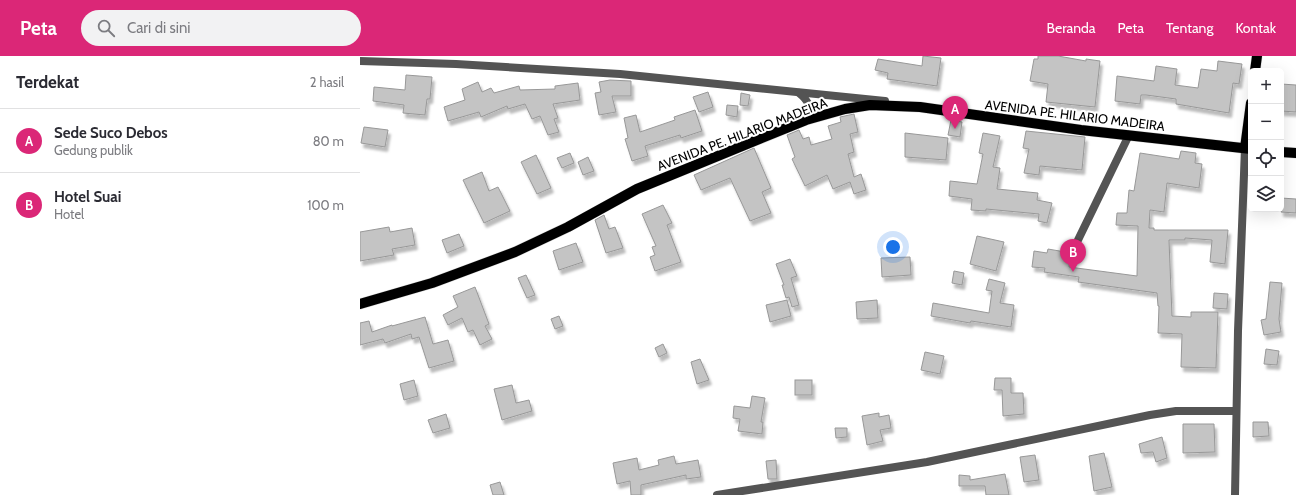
<!DOCTYPE html>
<html lang="id">
<meta charset="utf-8">
<style>
:root{--surface:#fff;--page:#f2f2f3;--text:#2b2b33;--muted:#7c7c81;--line:#e1e1e2;--accent:#db2777}
body{margin:0;font-family:Cabin,sans-serif;background:var(--page);color:var(--text)}
.controls{position:absolute;right:12px;top:12px;display:grid;overflow:hidden;border-radius:6px;box-shadow:0 4px 16px #0002}
.controls button{width:36px;height:36px;display:grid;place-items:center;padding:0;border:0;border-bottom:1px solid var(--line);background:var(--surface);color:var(--text);font:20px sans-serif}
.you{position:absolute;left:533px;top:191px;width:14px;height:14px;margin:-10px;border:3px solid #fff;border-radius:50%;background:#1a73e8;box-shadow:0 0 0 6px #1a73e833}
.badge{display:grid;place-items:center;width:26px;height:26px;border-radius:50%;background:var(--accent);color:#fff;font-size:13px;font-weight:700}
.pin{position:absolute;translate:-50% -33px;filter:drop-shadow(0 1px 2px #0008)}
.pin::after{content:'';position:absolute;top:21px;width:14px;height:12px;background:inherit;clip-path:polygon(0 0,100% 0,50% 100%)}
.list{margin:0;padding:0;list-style:none}
h2{display:flex;justify-content:space-between;align-items:center;height:52px;margin:0;padding:0 16px;font-size:17px}
h2 small{font-size:13px;font-weight:400;color:var(--muted)}
.list li{display:grid;grid-template-columns:26px 1fr auto;gap:12px;align-items:center;box-sizing:border-box;height:64px;padding:0 16px;border-top:1px solid var(--line)}
.list b{display:block;font-size:15px;white-space:nowrap}
.list p{margin:0;font-size:13px;white-space:nowrap;color:var(--muted)}
.list em{font-size:13px;font-style:normal;color:var(--muted)}
.icon{flex:none;width:22px;height:22px;fill:none;stroke:currentColor;stroke-width:2;stroke-linecap:round;stroke-linejoin:round}
.map{position:relative;flex:none;width:936px;height:439px;overflow:hidden}
header{display:flex;align-items:center;gap:24px;box-sizing:border-box;height:56px;padding:0 20px;background:var(--accent);color:#fff}
header strong{font-size:19px}
nav{display:flex;gap:22px;margin-inline-start:auto;font-size:14px}
.search{width:280px;height:36px;background:var(--page);display:flex;align-items:center;gap:10px;box-sizing:border-box;padding:0 14px;border-radius:22px;color:var(--muted);font-size:15px}
main{display:flex}
aside{flex:1;background:var(--surface)}
.map>svg:first-child{display:block}
.building{fill:#c4c4c4;stroke:#989898;filter:url(#shadow)}
.lines{fill:none;stroke-linecap:round;stroke-linejoin:round}
.primary-casing{stroke:#dbdbdb;stroke-width:11}
.minor{stroke:#545454;stroke-width:8}
.primary{stroke:#000;stroke-width:10}
.labels{text-anchor:middle;dominant-baseline:central;stroke-width:4;stroke-linejoin:round;paint-order:stroke}
.street-label{font-size:13px;fill:#000;stroke:#fff}
</style>
<header>
<strong>Peta</strong>
<div class="search"><svg class="icon" aria-label="search" viewBox="0 0 24 24"><circle cx="10" cy="10" r="6"/><path d="M15 15l6 6"/></svg>Cari di sini</div>
<nav><a>Beranda</a><a>Peta</a><a>Tentang</a><a>Kontak</a></nav>
</header>
<main>
<aside>
<h2>Terdekat<small>2 hasil</small></h2>
<ul class="list">
<li><span class="badge">A</span><div><b>Sede Suco Debos</b><p>Gedung publik</p></div><em>80 m</em></li>
<li><span class="badge">B</span><div><b>Hotel Suai</b><p>Hotel</p></div><em>100 m</em></li>
</ul>
</aside>
<div class="map">
<svg width="936" height="439" viewBox="0 0 936 439">
<defs>
<filter id="shadow"><feDropShadow dx="2.5" dy="4.5" stdDeviation="1" flood-color="#0004"/></filter>
</defs>
<rect width="100%" height="100%" fill="#fff"/>
<!-- building -->
<g class="building">
<path d="M563,0L581,2L577,30L527,23L528,17L515,14L518,3L562,10Z"/>
<path d="M678,0H698L726,5V3L740,5L735,51L686,46L688,28L670,25L674,3H678Z"/>
<path d="M858,5L882,8L879,28L873,27L869,57L816,48V43L786,39H781L780,48L755,45L757,20L794,25L796,10L817,13L815,29L838,32L841,13L857,15Z"/>
<path d="M46,19L72,21L70,43H67L65,59L43,57L44,49L13,45L14,31L45,34Z"/>
<path d="M250,24L271,25V40H252L256,56L239,59L235,37L241,36L239,26Z"/>
<path d="M118,26L122,36L131,32L134,37L159,30L160,34L195,33V30L218,27L220,44L193,48L198,62L194,63L199,76L188,79L180,60L172,63L165,48L148,53L147,50L121,61L119,56L88,65L84,51L105,44L102,33Z"/>
<path d="M921,28L936,29V56L921,55Z"/>
<path d="M348,36L353,51L339,56L333,41Z"/>
<path d="M381,37L390,39L388,50L380,49Z"/>
<path d="M367,49L378,50L377,61L366,59Z"/>
<path d="M335,54L342,75L321,82L320,79L285,90L288,100L272,105L265,83L268,82L264,62L276,59L280,76L315,64L314,61Z"/>
<path d="M494,58L498,76L490,78L494,96L488,98L494,121L501,118L506,134L494,138L490,126L473,133L467,119L445,130L432,103L435,101L427,79L439,74L443,83L449,81L451,89L472,83L468,70L481,66L480,61Z"/>
<path d="M591,64L602,66L600,81L588,79Z"/>
<path d="M4,71L28,74L25,91L1,87Z"/>
<path d="M666,75L725,81L722,114L680,110L679,119L664,117L669,93L663,92Z"/>
<path d="M545,77L588,82L586,104L545,101Z"/>
<path d="M623,77L640,80L633,111L640,112L637,133L678,137L677,144L692,147L687,167L678,165L679,158L626,153V155L611,154L612,143L589,140L590,125L617,128L623,98L619,97Z"/>
<path d="M394,92L411,132L402,136L411,157L390,165L370,122L341,134L334,119Z"/>
<path d="M821,95L836,97L835,107L842,108L839,132L807,127L804,156L790,154L789,172H794V174H868L865,208L850,206L852,184L825,182V184H809L812,260L831,261V256H858L856,312L821,311L822,278L798,277L799,250H798L797,237L718,226L719,221L684,216L685,212L672,211L674,195L687,197L688,193L711,197L709,211L777,220L778,170L756,169L757,157H767L769,134L774,135L780,97L819,103Z"/>
<path d="M210,97L214,107L202,112L197,102Z"/>
<path d="M176,99L191,132L177,138L161,106Z"/>
<path d="M228,101L234,115L223,119L218,106Z"/>
<path d="M122,116L129,135L138,131L150,155L124,167L103,124Z"/>
<path d="M921,142L936,143V157L921,156Z"/>
<path d="M303,149L312,167L307,169L321,206L295,215L290,201L295,199L292,191L296,190L282,158Z"/>
<path d="M244,159L249,173L255,171L263,192L246,197L235,164Z"/>
<path d="M29,171L30,176L52,172L55,189L32,193L34,199L0,205V176Z"/>
<path d="M99,178L104,190L87,197L82,184Z"/>
<path d="M617,180L644,186L636,215L610,208Z"/>
<path d="M216,187L223,206L199,214L193,195Z"/>
<path d="M550,201L551,219L522,221L521,202Z"/>
<path d="M430,203L437,220L431,222L439,249L432,251L429,241L426,242L422,229H424L416,208Z"/>
<path d="M594,215L604,217L602,229L592,227Z"/>
<path d="M166,219L175,239L167,242L158,222Z"/>
<path d="M629,223L645,227L640,247L654,249L651,271L611,265L610,267L571,260L573,247L629,257L632,235L626,234Z"/>
<path d="M910,226L922,227L919,263L921,276L904,279L901,264L906,263Z"/>
<path d="M115,231L129,268L125,270L132,283L120,289L113,274L108,276L102,262L88,269L83,259L98,251L93,240Z"/>
<path d="M854,237L868,238L867,253L853,252Z"/>
<path d="M427,244L431,260L410,266L406,249Z"/>
<path d="M517,244L518,262L497,263L496,246Z"/>
<path d="M199,260L203,270L195,273L191,263Z"/>
<path d="M65,261L73,288L88,284L94,305L69,312L59,281L52,283L51,278L25,287L23,283L0,289V267L9,265L12,276L32,269V270Z"/>
<path d="M303,288L307,297L299,301L295,292Z"/>
<path d="M906,293L919,295L917,309L904,308Z"/>
<path d="M565,296L584,300L580,318L561,314Z"/>
<path d="M340,303L349,324L337,328L331,306Z"/>
<path d="M635,322H651V337H663L664,358L643,360L642,334H634Z"/>
<path d="M54,324L58,340L44,344L40,328Z"/>
<rect x="435" y="324" width="17" height="15"/>
<path d="M152,329L156,347L169,344L172,355L142,364L134,333Z"/>
<path d="M392,340L405,342L401,366H403L402,378L378,375L380,363L373,362L374,350L390,352Z"/>
<path d="M519,357V361L529,359L531,372L520,374L523,385L507,389L502,360Z"/>
<path d="M86,358L90,372L73,377L68,364Z"/>
<path d="M893,366H908L909,380L893,381Z"/>
<path d="M823,368H854L855,396L823,397Z"/>
<path d="M475,372H487V381L476,382Z"/>
<path d="M802,381L807,402L796,406L793,396L781,397L779,388Z"/>
<path d="M744,397L752,431L734,435L729,400Z"/>
<path d="M675,399L679,424L664,426L660,401Z"/>
<path d="M314,400L316,408L338,404L341,421L326,423V419L281,429V439H271L270,425L257,428L253,407L277,402L279,414L299,409L298,404Z"/>
<path d="M416,404L417,423H408L406,405Z"/>
<path d="M645,418L649,439H626L625,430H599V419L610,420V424Z"/>
<path d="M140,426L144,439H133L130,429Z"/>
</g>
<g class="lines">
<!-- primary casing -->
<g class="primary-casing">
<g id="primary">
<path d="M895,15L897,0"/>
<path d="M885,92L891,47"/>
<path d="M921,96L936,97"/>
<path d="M0,248L72,227L155,196L208,171L277,133L446,64L485,53L510,49L560,51L721,74L891,93"/>
</g>
</g>
<!-- minor -->
<g class="minor">
<path d="M0,5L96,8L260,18L525,45"/>
<path d="M439,37C450,46 451,51 446,64"/>
<path d="M718,184L769,79"/>
<path d="M357,439L567,406L790,359L816,355H876"/>
<path d="M875,439L878,275L885,92"/>
</g>
<!-- primary -->
<use href="#primary" class="primary"/>
</g>
<g class="labels">
<!-- street labels -->
<g class="street-label">
<text transform="translate(715 59) rotate(7)">AVENIDA PE. HILARIO MADEIRA</text>
<text transform="translate(382 78) rotate(-21)">AVENIDA PE. HILARIO MADEIRA</text>
</g>
</g>
</svg>
<div class="controls">
<button>+</button>
<button>−</button>
<button><svg class="icon" aria-label="locate" viewBox="0 0 24 24"><circle cx="12" cy="12" r="6"/><path d="M12 2v4M12 18v4M2 12h4M18 12h4"/></svg></button>
<button><svg class="icon" aria-label="layers" viewBox="0 0 24 24"><path d="M12 4l9 5-9 5-9-5zM3 14l9 5 9-5"/></svg></button>
</div>
<div class="you"></div>
<div class="pin badge" style="left:595px;top:73px">A</div>
<div class="pin badge" style="left:713px;top:216px">B</div>
</div>
</main>
